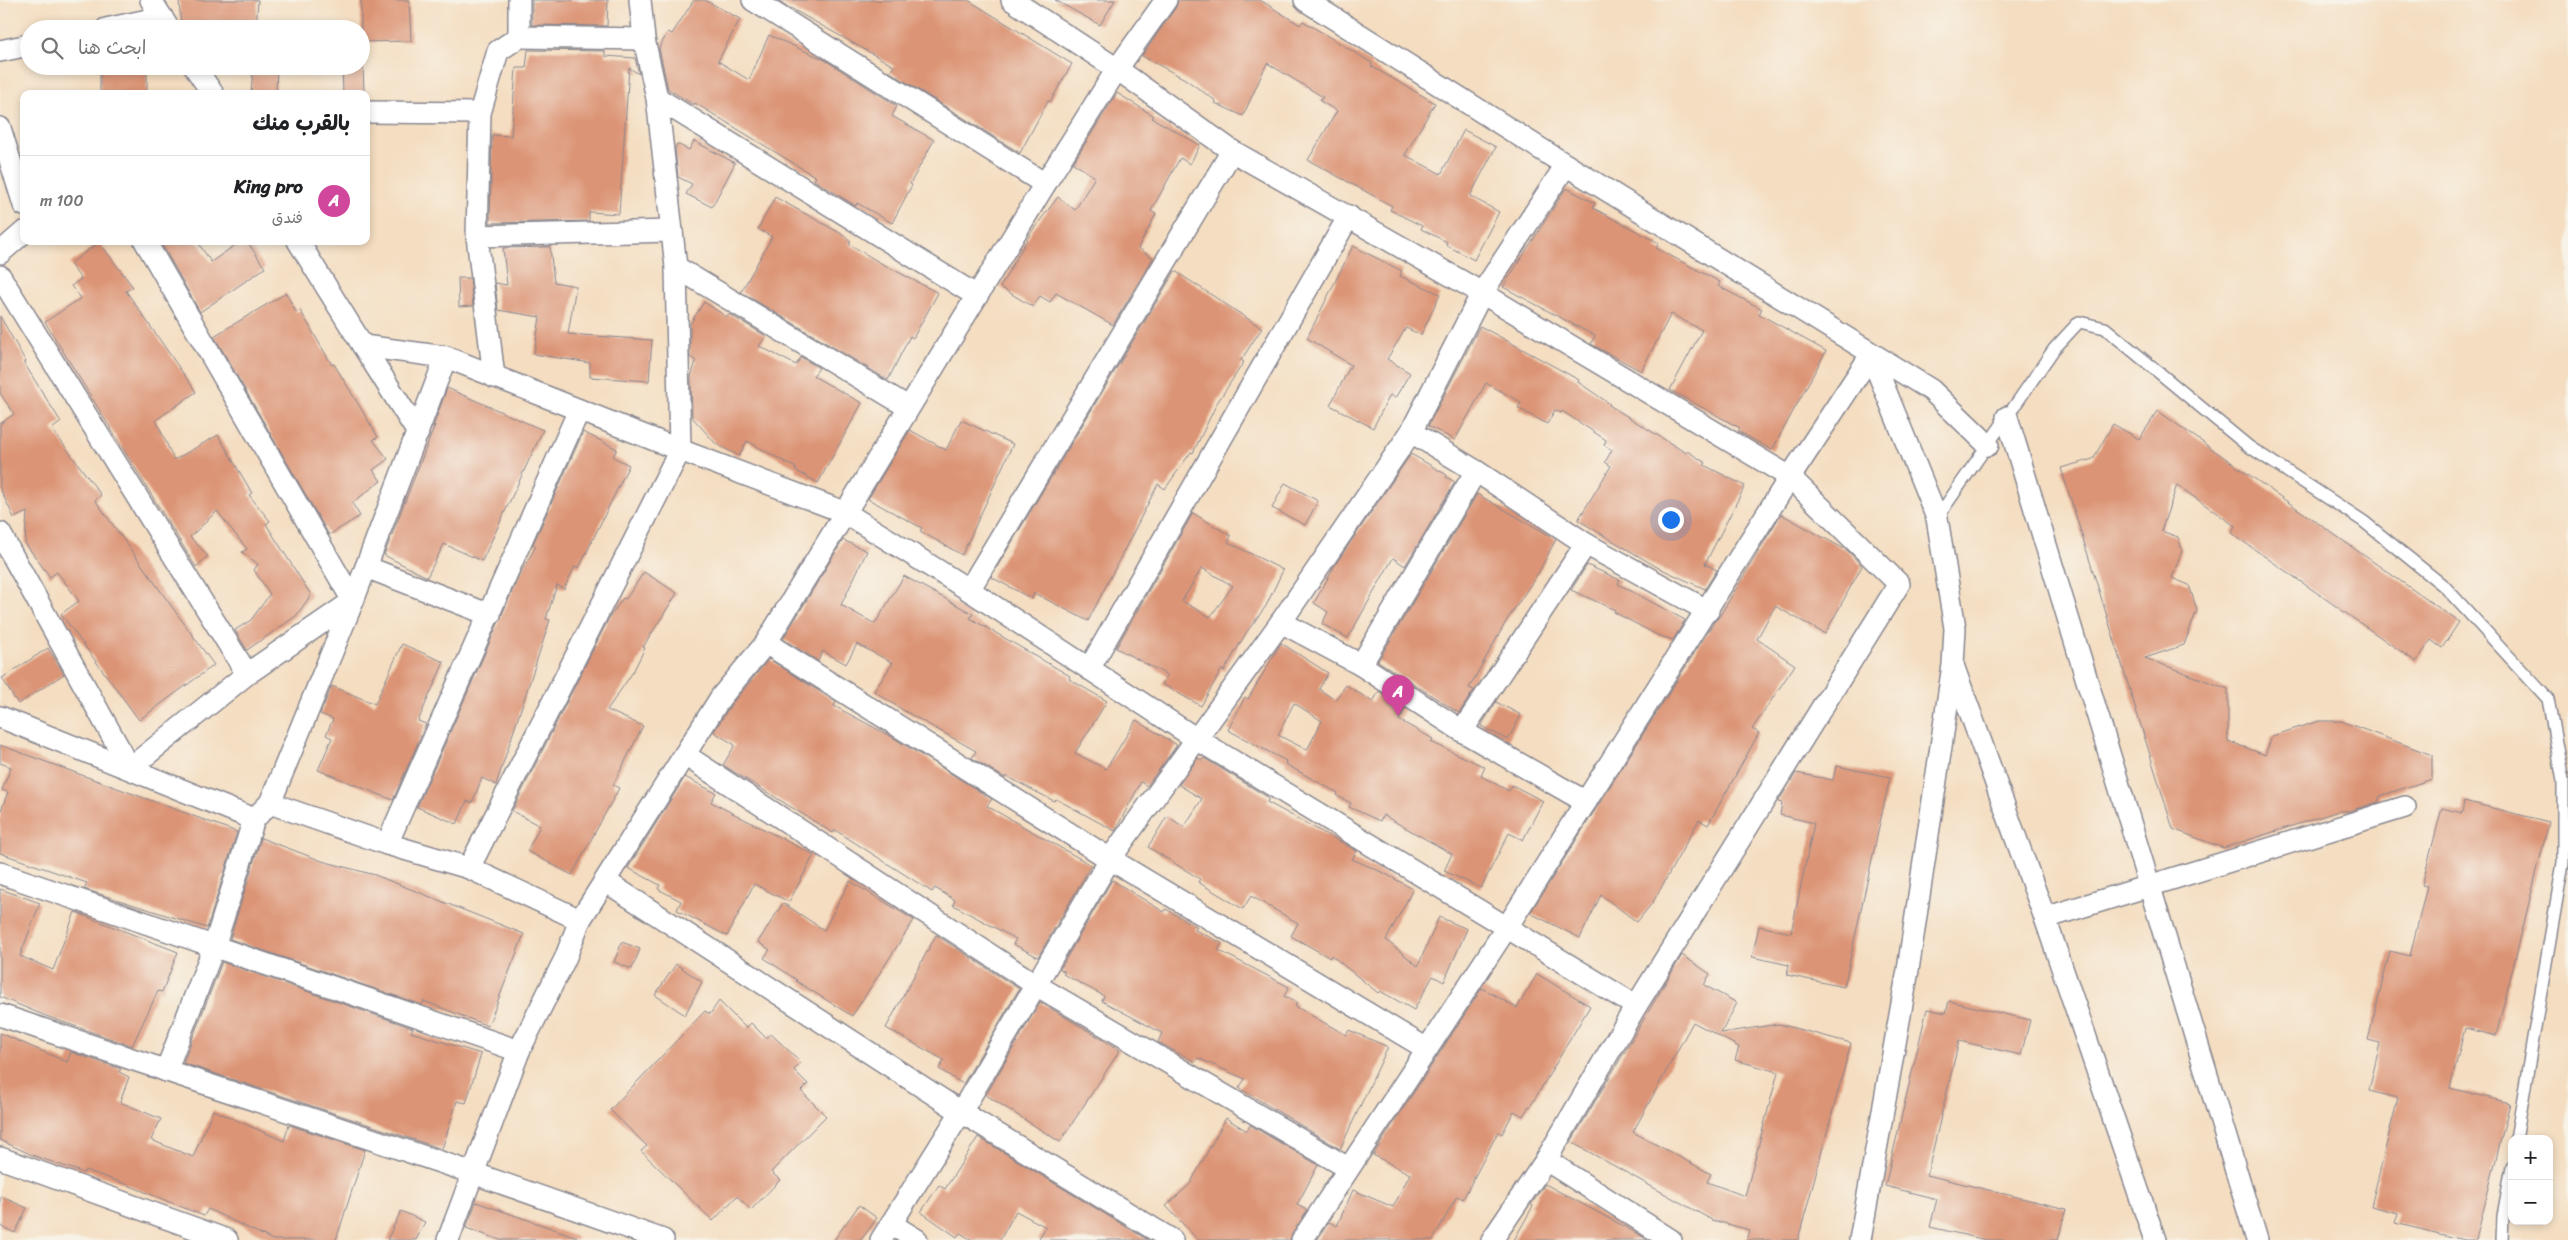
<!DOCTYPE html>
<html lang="ar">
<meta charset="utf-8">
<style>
:root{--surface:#fff;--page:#f2f2f2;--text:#202124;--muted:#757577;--line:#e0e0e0;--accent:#b5179e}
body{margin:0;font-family:Sriracha,"Playpen Sans Arabic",sans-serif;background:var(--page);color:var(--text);direction:rtl}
.controls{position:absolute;right:15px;bottom:15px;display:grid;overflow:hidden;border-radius:10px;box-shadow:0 2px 8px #0003}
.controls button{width:45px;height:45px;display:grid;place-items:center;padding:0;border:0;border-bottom:1px solid var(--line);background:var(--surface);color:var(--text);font:25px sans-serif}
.you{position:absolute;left:1670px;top:519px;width:18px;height:18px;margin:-12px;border:4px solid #fff;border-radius:50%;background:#1a73e8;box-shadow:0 0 0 8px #1a73e833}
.badge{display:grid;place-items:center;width:32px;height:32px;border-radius:50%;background:var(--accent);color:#fff;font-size:16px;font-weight:700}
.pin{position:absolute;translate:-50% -41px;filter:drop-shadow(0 1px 2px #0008)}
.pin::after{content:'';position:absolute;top:26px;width:18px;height:15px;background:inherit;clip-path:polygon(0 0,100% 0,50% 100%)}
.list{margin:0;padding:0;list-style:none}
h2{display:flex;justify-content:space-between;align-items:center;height:65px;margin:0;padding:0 20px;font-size:21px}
h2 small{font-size:16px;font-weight:400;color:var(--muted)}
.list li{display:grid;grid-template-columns:32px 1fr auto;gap:15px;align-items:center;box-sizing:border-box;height:90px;padding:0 20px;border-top:1px solid var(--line)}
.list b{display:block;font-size:19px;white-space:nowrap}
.list p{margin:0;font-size:16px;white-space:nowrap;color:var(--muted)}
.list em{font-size:16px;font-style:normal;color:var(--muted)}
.icon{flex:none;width:28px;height:28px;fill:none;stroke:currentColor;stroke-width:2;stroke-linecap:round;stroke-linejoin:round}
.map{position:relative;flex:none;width:2568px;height:1240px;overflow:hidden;direction:ltr}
.search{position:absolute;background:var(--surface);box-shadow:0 2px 8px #0003;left:20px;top:20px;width:350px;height:55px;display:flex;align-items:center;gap:12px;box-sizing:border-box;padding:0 18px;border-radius:28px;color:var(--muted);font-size:19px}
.panel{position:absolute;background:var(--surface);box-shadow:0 2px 8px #0003;left:20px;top:90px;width:350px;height:155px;border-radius:10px;direction:rtl}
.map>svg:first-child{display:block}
.building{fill:#dc9476;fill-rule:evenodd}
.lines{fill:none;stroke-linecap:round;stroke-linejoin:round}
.lane-casing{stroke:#88868f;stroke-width:14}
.street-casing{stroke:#88868f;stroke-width:24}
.lane{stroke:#fff;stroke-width:11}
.street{stroke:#fff;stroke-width:21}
</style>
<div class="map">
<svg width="2568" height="1240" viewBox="0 0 2568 1240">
<rect width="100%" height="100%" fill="#f7f3e8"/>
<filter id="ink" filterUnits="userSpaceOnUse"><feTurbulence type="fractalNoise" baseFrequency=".02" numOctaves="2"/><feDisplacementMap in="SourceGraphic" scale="10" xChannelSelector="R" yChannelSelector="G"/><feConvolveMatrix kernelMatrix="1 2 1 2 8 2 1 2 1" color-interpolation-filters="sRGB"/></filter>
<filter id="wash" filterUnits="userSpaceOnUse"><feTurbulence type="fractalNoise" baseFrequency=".0096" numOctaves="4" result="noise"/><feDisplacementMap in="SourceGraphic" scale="20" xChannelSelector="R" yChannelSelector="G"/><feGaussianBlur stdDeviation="1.12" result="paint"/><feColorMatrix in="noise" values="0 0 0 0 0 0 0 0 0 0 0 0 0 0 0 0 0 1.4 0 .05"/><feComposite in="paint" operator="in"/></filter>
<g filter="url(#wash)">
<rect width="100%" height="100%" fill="#f4ddc0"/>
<g id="blocks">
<!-- building -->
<g class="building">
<path d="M179,0H258L256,29H224V24L181,26Z"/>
<path d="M361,0H409L411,41L361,42Z"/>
<path d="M532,0H608L607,26L532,25Z"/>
<path d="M694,0H705L740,19L718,61L749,80L769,35L825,60L897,106L892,116L934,140L910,184L912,185L892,223L857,203L856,206L814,180L816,177L695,103L694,105L668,89L659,48L668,32L672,34Z"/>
<path d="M776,0H968L1072,64L1050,102L1048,101L1020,153L890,72L894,66Z"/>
<path d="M1055,0H1115L1100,25Z"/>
<path d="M1178,0H1260L1300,25L1303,21L1372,63L1371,66L1435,103L1405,155L1441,174L1464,130L1496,147L1470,196L1499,212L1474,260L1446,245L1447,242L1421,229L1422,226L1390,210L1392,206L1308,160L1337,111L1320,101L1323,97L1267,63L1243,116L1215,103L1216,101L1185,79L1142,56L1176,7Z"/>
<path d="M528,50L605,51V56L635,58L639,74L629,68L619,214L589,212V221L490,223L492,135L511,136L516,68H526Z"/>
<rect x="100" y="66" width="47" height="28"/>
<path d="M253,66H277L276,94H251Z"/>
<path d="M342,66H363L364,93L343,94Z"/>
<path d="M1117,93L1154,116L1152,118L1200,145L1190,164L1180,158L1151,211L1156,214L1138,248L1153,258L1113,325L1056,293L1050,302L1040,296L1033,307L1000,287L1032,231L1058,197L1075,210L1095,177L1073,163Z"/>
<path d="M694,141L735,163L712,207L686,194L692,184L678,177L675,148L677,144L689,150Z"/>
<path d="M1566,188L1595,203L1593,208L1659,243L1656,248L1720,282L1718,286L1762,309L1759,314L1826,351L1772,450L1738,431L1740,428L1670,390L1702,330L1671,314L1641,371L1591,344L1595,336L1503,287Z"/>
<path d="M775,197L840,233L851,241L849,244L879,262L938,293L913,338L910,336L888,380L741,292L772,237L758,229Z"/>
<path d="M160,241H197L211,262L241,241H247L265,268L200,312Z"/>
<path d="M99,242L133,287L126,291L196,392L156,420L174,460L218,435L252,493L249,495L270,521L266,524L311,595L296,616L247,650L235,630L251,620L270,594L254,570L258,564L242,552L247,549L217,511L190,537L208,556L196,567L45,322L81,298L71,286L81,279L70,264Z"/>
<path d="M1353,246L1402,271L1400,276L1440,294L1421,335L1406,328L1387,359L1410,373L1395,398L1390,395L1373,428L1330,405L1351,365L1307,338Z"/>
<path d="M550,247L554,282L576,286L568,334L652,340L649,381L590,377V363L534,354L540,317L498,310L495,283L507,285L503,248Z"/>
<path d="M1175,271L1262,328L1241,360L1244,362L1217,403L1193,453L1191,452L1165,489L1158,484L1088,621L1034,593L1032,599L991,577Z"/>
<path d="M458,278H470L473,306L459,307Z"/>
<path d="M286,293L296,312L300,310L332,365L334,364L378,437L373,440L388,459L373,470L381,481L352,503L360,516L329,535L214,336Z"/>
<path d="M704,302L727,317L729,314L766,336L759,346L796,365L801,357L819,368L813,376L862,403L818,483L795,470L796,468L747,441L739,456L716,444L692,417L691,377L696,361L690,357V324Z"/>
<path d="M0,316L26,362L24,363L61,422L52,429L101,495L95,500L214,665L139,720L61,614L79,601L57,572L50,577L25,543L27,512L14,518L0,488V424L14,414L0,393Z"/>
<path d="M1480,326L1579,380L1578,382L1610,404L1609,405L1686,453L1687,451L1706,463L1704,465L1745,486L1705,564L1717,570L1705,589L1657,567L1578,520L1611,466L1605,462L1612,450L1604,445L1606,440L1562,411L1561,413L1555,410L1547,424L1518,408L1521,402L1486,383L1455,440L1428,426Z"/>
<path d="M447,388L543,430L482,561L444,544L427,577L384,555L435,425L433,427Z"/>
<path d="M2158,411L2459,622L2442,648L2431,640L2416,662L2231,533L2235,526L2177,485L2161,531L2178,537L2182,550L2172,578L2189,585L2197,610L2184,645L2145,658L2228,689V741L2265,755L2272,736L2319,721H2341L2432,755V779L2380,796L2378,802L2349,811H2339L2223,848L2173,829L2061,468L2093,459L2113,424L2139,439Z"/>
<path d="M961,420L1013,444L962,555L920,531L922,528L868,499L910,430L946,450Z"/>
<path d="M583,432L617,449L613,457L629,465L579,568L575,566L564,589L557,585L546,619L550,620L496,785L482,778L472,803L467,801L457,824L417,807L519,576L536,546L533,544Z"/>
<path d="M1411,454L1447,475L1446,477L1455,482L1405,566L1393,558L1348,638L1322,624L1328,612L1314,603L1335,565Z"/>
<path d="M1285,483L1318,501L1305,525L1272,508Z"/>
<path d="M1477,494L1556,539L1539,572L1507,620L1469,688L1474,690L1459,713L1378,661Z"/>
<path d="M1193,513L1231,536L1228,542L1283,570L1266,606L1246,633L1224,671L1222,669L1201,706L1162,684L1167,675L1116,648ZM1202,568L1233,586L1210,617L1182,601Z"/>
<path d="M1781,514L1848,551L1862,566L1825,634L1775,606L1757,639L1795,665L1752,729L1759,733L1708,825L1699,820L1653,902L1637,922L1601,895L1580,938L1530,913L1714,622L1719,617Z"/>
<path d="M843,540L867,551L841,605L875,624L904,576L973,614L970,618L1070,676L1069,679L1107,701L1075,753L1106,769L1136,720L1177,745L1147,786L1141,782L1115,831L1056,799L1054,801L1006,776L1005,778L972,758L976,751L901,709L874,691L893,663L857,644L846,664L823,651L818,661L783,639Z"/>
<path d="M1587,565L1620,580L1618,584L1685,620L1673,640L1657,635L1614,612L1615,610L1571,590Z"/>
<path d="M644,572L677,593L643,647L645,648L633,672L607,710L643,726L613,785L619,788L572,875L527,851L540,826L512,811L609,618L623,598L626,599Z"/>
<path d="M1281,643L1328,673L1319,689L1335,700L1346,685L1373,702L1379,691L1405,709L1399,720L1433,739L1431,742L1485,767L1481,776L1509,791L1512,785L1543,801L1523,840L1509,833L1481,888L1444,871L1452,854L1383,815L1380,821L1349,807L1351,803L1337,796L1338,793L1285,764L1286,761L1228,730L1245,697L1248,699ZM1294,703L1322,721L1307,750L1278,735Z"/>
<path d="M402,644L444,662L418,721L426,724L393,800L318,770L332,738L326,735L333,719L320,714L332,686L375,704Z"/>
<path d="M48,648L64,674L18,704L2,678Z"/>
<path d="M769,659L836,702L834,706L892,737L992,799L987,806L1091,865L1038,957L1013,944L1016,939L953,905L955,900L935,888L932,892L835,830L833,833L723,765L735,745L714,732L730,706Z"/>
<path d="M1496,702L1521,715L1508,740L1481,726Z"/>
<path d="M0,745L237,832L207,928L84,889L87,883L0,853V813L8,792L2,790L11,767L0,763Z"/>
<path d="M1198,758L1202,760L1204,758L1269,798L1267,802L1357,851L1352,859L1384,873L1413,889L1386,940L1418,966L1439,917L1467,929L1444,982L1433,976L1414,1010L1380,991L1378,993L1331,955L1330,958L1291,936L1298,923L1251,896L1243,909L1198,882L1200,879L1148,847L1167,816L1184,827L1202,799L1179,785Z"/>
<path d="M1836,766L1890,777L1844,987L1787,975L1789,965L1752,957L1759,926L1791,933L1814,823L1780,815L1782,803L1778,802L1796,773L1833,780Z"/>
<path d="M685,777L716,793L711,802L814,855L789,902L754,884L727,936L677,910L681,901L658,889L660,885L628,868Z"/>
<path d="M2464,801L2549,822L2496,1036L2465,1028L2450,1088L2510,1103L2476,1240H2464L2395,1223L2398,1213L2371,1206L2398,1098L2369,1091L2380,1043L2368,1040L2390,951L2410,956L2427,886L2422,885L2442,808L2462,813Z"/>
<path d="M261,838L322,861L375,875L524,934L488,1026L424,1001L422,1005L230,939Z"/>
<path d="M1112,880L1164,912L1166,909L1197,927L1195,930L1222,943L1218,950L1289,987L1284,996L1297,1003L1295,1006L1346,1035L1349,1030L1388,1047L1340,1149L1239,1088L1245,1079L1198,1058L1195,1062L1158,1042L1162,1033L1102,1001L1104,996L1063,974L1065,972L1060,969Z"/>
<path d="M850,881L914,920L852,1016L796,981L797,980L764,958L770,950L758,942L783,903L824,930Z"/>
<path d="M0,889L40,903L20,956L53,970L75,912L178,952L162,992L158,991L132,1046L46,1016L0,997Z"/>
<path d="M936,935L1019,989L963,1084L939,1069L944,1060L886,1028Z"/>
<path d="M622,942L640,949L632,969L614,962Z"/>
<path d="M1682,955L1710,974L1704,985L1737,1003L1721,1033L1779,1024L1851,1043L1798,1240H1747L1750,1230L1712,1220L1571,1142ZM1693,1022L1739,1047L1735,1060L1778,1072L1745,1196L1707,1182L1711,1174L1633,1132Z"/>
<path d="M222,962L413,1028L411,1032L481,1054L466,1103L457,1101L442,1149L183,1063Z"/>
<path d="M676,964L702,982L685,1015L655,995Z"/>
<path d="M1537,974L1590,1006L1530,1107L1529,1106L1523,1116L1514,1111L1502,1134L1498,1132L1463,1199L1457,1196L1433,1240H1317L1329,1222L1337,1226L1353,1190L1393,1207L1410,1174L1373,1155L1482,988L1517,1008Z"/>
<path d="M719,1001L746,1028L751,1023L766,1038L771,1034L801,1062L794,1070L808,1084L801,1091L826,1116L771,1172L780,1180L751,1210L737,1196L713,1221L641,1151L647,1146L610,1110L705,1011L710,1014Z"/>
<path d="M1949,1001L2030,1020L2021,1055L1959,1041L1927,1175L2066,1209L2058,1240H1986L1930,1227L1937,1199L1885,1186L1927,1009L1946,1013Z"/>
<path d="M1040,1002L1120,1050L1060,1142L986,1095Z"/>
<path d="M0,1033L67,1062L71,1052L121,1069L119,1072L129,1077L120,1102L161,1119L151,1140L193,1157L213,1110L284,1141L289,1125L365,1150L336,1240H273L208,1209L204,1216L123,1183L85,1170L84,1173L32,1155L0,1140Z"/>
<path d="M1226,1118L1247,1131L1250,1125L1318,1165L1297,1205L1307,1210L1290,1240H1198L1166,1206L1190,1184Z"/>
<path d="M978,1137L1148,1240H1038L1046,1227L1016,1211L1000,1240H972L960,1233L957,1237L921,1212L939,1185L945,1189Z"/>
<path d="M1545,1184L1640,1235L1648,1240H1514L1533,1206L1531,1205Z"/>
<path d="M0,1196L27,1208L15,1233L0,1226Z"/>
<path d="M476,1202L577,1237L576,1240H500L466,1228Z"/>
<path d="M859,1205L877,1218L861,1240H834Z"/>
<path d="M401,1211L425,1222L416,1240H387Z"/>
</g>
</g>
</g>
<g filter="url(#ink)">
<use href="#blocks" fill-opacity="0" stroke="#88868f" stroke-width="1"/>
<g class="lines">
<!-- lane casing -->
<g class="lane-casing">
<g id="lane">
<path d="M1937,518L2054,349L2079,322L2105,328L2248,446L2363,521L2445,587L2548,699L2563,781V863L2516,1139"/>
<path d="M2502,1240L2503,1216L2512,1166"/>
</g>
</g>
<!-- street casing -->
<g class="street-casing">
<g id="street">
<path d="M151,0L169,29"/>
<path d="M640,0L644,39L657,98L676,267L680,450L844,512L969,590L1195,738L1636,1006L1546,1160L1492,1240"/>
<path d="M753,0L1045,184"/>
<path d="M1012,0L1117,69L1232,151L1482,293L1790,477L1899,584L1636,1006"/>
<path d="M1305,0L1566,165L1931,390L1988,445"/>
<path d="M106,29L162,17"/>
<path d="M519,37L644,39"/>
<path d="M0,51L29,45"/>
<path d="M194,66L213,94"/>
<path d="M657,98L977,296"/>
<path d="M366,112L480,113"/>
<path d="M0,128L24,205"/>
<path d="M477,236L672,231"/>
<path d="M298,241L363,346"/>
<path d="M0,253L24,232"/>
<path d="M676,267L908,407"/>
<path d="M0,276L247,674"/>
<path d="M494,377L477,236L480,113L498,51L519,37V0"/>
<path d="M2007,417L2257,1240"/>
<path d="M1411,432L1476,471L1586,544L1708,611"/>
<path d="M418,433L363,346L446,357"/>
<path d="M0,533L130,768L247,674L353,601L145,241"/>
<path d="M366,567L490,615"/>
<path d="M969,590L1232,151"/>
<path d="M1281,622L1361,665L1462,731L1586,802"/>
<path d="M766,643L1110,859L1427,1049"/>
<path d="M1361,665L1476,471"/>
<path d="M1954,668L2045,918L2155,1240"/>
<path d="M1089,669L1349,216"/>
<path d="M0,717L254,819"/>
<path d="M1462,731L1586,544"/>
<path d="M685,755L1036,985L1348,1168"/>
<path d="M270,803L387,844L469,868L580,920"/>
<path d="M387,844L579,410"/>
<path d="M0,873L519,1051"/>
<path d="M605,881L961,1112L1172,1240"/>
<path d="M2045,918L2405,807"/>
<path d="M0,1015L473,1173L663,1240"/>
<path d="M166,1071L214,947L254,819L270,803L353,601L446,357L680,450L469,868"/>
<path d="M0,1158L227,1240"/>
<path d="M1546,1160L1671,1240"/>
<path d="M891,1224L917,1240"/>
<path d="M448,1240L519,1051L565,959L580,920L721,697L766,643L1045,184L1117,69L1166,0"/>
<path d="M881,1240L961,1112L1110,859L1281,622L1411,432L1482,293L1566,165"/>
<path d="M1302,1240L1507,927L1790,477L1871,355"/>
<path d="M1860,1240L1908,970L1953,665L1955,628L1937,518L1871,355"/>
</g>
</g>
<!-- lane -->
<use href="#lane" class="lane"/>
<!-- street -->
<use href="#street" class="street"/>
</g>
</g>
</svg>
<div class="controls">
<button>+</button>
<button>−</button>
</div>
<div class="you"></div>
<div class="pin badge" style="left:1398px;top:716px;background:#d1479c">A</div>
<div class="search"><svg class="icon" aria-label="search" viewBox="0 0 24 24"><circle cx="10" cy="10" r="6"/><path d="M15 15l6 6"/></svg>ابحث هنا</div>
<section class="panel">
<h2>بالقرب منك<small></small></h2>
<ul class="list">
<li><span class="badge" style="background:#d1479c">A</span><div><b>King pro</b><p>فندق</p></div><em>100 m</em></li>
</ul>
</section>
</div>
